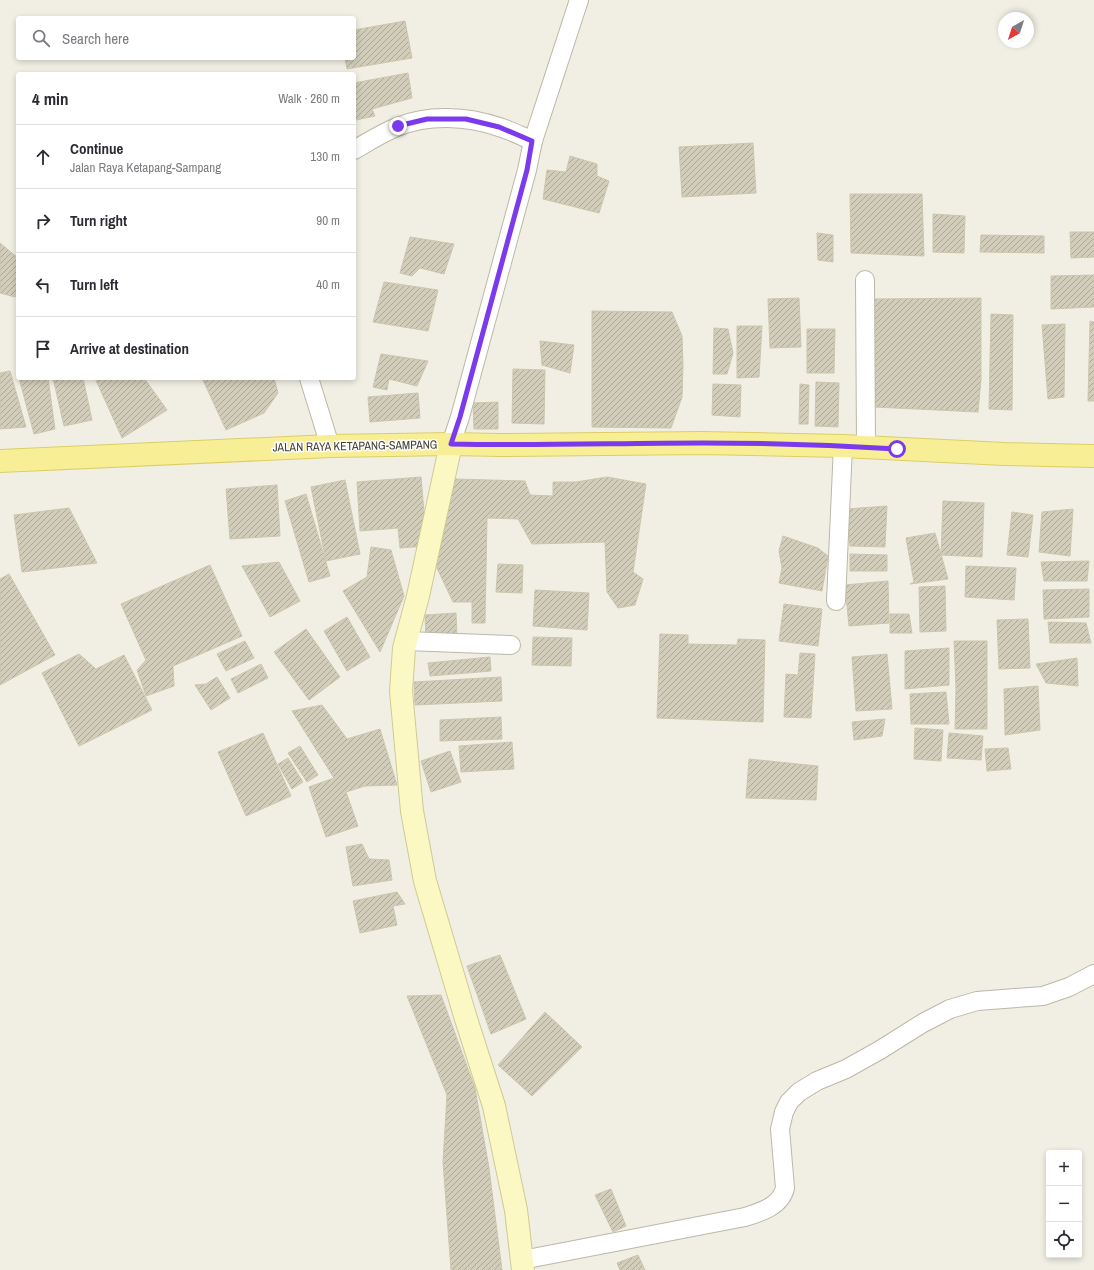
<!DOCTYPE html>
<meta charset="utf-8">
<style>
:root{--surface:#fff;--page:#f7f7f7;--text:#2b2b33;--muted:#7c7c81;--line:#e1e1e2}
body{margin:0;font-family:"Archivo Narrow",sans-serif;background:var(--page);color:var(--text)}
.controls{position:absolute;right:12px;bottom:12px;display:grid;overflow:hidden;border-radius:4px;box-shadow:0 2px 6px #0003}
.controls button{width:36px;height:36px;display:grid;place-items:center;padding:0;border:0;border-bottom:1px solid var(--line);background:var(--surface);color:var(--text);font:20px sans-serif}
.compass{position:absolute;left:998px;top:12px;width:36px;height:36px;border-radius:50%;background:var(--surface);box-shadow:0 2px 6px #0003;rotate:219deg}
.stop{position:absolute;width:12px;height:12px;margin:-9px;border:3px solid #7c3aed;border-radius:50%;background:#fff}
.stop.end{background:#7c3aed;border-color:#fff;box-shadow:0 1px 4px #0008}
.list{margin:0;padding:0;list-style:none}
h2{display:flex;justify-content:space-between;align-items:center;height:52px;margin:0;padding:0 16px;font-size:17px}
h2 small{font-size:13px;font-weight:400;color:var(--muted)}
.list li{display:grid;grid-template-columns:26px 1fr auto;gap:12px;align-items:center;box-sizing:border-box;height:64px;padding:0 16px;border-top:1px solid var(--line)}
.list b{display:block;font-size:15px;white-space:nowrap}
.list p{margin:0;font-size:13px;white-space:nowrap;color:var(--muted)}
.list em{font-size:13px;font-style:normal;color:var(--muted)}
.icon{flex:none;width:22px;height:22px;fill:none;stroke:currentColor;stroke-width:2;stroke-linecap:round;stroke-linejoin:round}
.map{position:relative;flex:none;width:1094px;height:1270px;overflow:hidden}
.search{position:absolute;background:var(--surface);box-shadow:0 2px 6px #0003;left:16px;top:16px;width:340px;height:44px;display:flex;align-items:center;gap:10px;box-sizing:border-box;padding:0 14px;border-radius:4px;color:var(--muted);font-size:15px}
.panel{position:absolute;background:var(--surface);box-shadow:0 2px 6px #0003;left:16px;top:72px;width:340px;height:308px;border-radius:4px}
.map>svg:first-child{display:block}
.building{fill:url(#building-hatch);stroke:#ccc6ae}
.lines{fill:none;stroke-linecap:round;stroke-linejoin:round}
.minor-casing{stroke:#bbb8a7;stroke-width:20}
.secondary-casing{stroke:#ceca96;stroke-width:24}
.primary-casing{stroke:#dcce67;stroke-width:24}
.minor{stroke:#fff;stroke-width:18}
.secondary{stroke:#fbf8c3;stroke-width:22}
.primary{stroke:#f8ee96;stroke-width:22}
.route{stroke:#7c3aed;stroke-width:5}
.labels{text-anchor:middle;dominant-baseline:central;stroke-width:3;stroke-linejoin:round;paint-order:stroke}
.street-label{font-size:12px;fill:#423f34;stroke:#fff}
</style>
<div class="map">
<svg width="1094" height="1270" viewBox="0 0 1094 1270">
<defs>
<pattern id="building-hatch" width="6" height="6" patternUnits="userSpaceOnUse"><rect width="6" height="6" fill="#d1cdba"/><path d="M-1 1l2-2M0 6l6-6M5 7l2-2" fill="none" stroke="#aba898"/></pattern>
</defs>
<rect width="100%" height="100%" fill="#f1efe4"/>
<!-- building -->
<g class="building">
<path d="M405,21L412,58L347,69L345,58H354V30Z"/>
<path d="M408,73L412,98L372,109L375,116L356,120L354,113V83Z"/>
<path d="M753,143L756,193L682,197L679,147Z"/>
<path d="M570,156L597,164V176L609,181L599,213L543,199L547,170L566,172Z"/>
<path d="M850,194H922L924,256L851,253Z"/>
<path d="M933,214L965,216L964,253L933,252Z"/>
<path d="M1070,232H1094V257L1071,258Z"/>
<path d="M817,233L833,235V262L818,260Z"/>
<path d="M981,235L1044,236V253L980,252Z"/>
<path d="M410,237L454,244L444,274L420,268L412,276L400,273Z"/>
<path d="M0,243L18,258V293L15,297L0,293Z"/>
<path d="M1094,275V307L1051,309V276Z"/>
<path d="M384,282L438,290L428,331L373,322Z"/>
<path d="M799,298L801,347L770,348L768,299Z"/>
<path d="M981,298V380L978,412L874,407L872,299Z"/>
<path d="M592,311L672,312L682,336L683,366L682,397L671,428L592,427Z"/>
<path d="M991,314L1013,315L1012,410L989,409Z"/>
<path d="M1090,321L1094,322V401H1088Z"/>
<path d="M1065,324L1064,397L1048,399L1042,325Z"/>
<path d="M737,326H762L759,377L737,378Z"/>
<path d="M714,328L728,329L733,353L727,374H713Z"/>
<path d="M807,329H835L834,373H807Z"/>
<path d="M540,341L574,345L570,373L542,365Z"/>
<path d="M381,354L428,361L417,386L389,379L387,390L373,387Z"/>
<path d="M513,369L545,370L544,424L512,423Z"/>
<path d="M10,371L26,427L0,429V373Z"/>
<path d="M19,378H48L55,429L34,434Z"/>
<path d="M53,378H83L92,420L64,426Z"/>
<path d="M95,378H144L167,410L122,438Z"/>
<path d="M202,378H274L278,393L264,413L226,430Z"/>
<path d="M816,382L839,383L838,427L815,426Z"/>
<path d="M713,384L741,385L740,417L712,415Z"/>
<path d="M800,384L809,385L808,424H799Z"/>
<path d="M418,393L420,418L370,422L368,397Z"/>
<path d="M498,402V429H474L473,403Z"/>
<path d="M421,477L427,546L400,548L398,528L360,531L357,482Z"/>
<path d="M607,477L646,484L633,572L643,579L635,605L618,608L607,592L605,542L532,544L518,519L487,518L485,623H472V602H453L428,549L455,479L525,481L530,495L553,496V482H576Z"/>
<path d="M345,480L360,554L326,561L311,487Z"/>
<path d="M277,485L280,536L230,539L226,489Z"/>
<path d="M306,494L330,576L309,582L285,501Z"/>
<path d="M943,501L984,503L982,557L941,555Z"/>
<path d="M887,506L885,547L850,546L846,509Z"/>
<path d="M69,508L97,563L22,572L14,515Z"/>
<path d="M1073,509L1070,556L1039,552L1042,512Z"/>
<path d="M1012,512L1033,515L1028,557L1007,555Z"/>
<path d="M935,533L948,579L910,584L914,582L906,538Z"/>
<path d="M783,536L818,548L828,556L822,591L779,583L782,568L779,551Z"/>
<path d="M371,547L391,550L404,596L380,652L343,591L367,577Z"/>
<path d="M850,554L887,555V571H850Z"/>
<path d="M1089,561L1087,581H1044L1041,562Z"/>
<path d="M279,562L300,601L270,617L242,566Z"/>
<path d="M498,564L523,565L522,593L496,592Z"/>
<path d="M210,565L242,636L173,666L174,686L146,696L137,670L146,660L121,604Z"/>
<path d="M966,566L1016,568L1014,600L965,597Z"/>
<path d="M9,574L55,655L0,685V579Z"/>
<path d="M888,581L889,623L849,626L845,585Z"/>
<path d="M945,586L946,631L920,632L919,587Z"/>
<path d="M1089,589V617L1044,619L1043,590Z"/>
<path d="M535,590L589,593L587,630L533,626Z"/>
<path d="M784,604L822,609L818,646L779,641Z"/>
<path d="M456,613L457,637L426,639L425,615Z"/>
<path d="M890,614H909L912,633H890Z"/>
<path d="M347,617L370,657L347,671L324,631Z"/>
<path d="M1028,619L1030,668L999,669L997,620Z"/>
<path d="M1048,622L1086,623L1091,643H1050Z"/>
<path d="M306,629L340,677L309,700L274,652Z"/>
<path d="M660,634L688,635V644L737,645L738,639L765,640L763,722L657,718Z"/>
<path d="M533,637L572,638L571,666L532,665Z"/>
<path d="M245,641L254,658L226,671L217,654Z"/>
<path d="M954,641H987V729H955L956,688Z"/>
<path d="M949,648V685L905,689V651Z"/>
<path d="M800,653L815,654L811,718L784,717L786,674L798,675Z"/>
<path d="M79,654L96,669L124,655L152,710L79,746L42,673Z"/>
<path d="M887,654L892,709L856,711L852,657Z"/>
<path d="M490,657L491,671L430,676L428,663Z"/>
<path d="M1077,658L1078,686L1046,683L1036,664Z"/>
<path d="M261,664L268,678L238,693L231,679Z"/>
<path d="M217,677L230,698L211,710L195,685L206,684Z"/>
<path d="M501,677L502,701L415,705L414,682Z"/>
<path d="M1038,686L1040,730L1005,735L1004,689Z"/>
<path d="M946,692L949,724H911L910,694Z"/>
<path d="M322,705L347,739L380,729L397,785L365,786L346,792L358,826L326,837L309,787L334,778L292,711Z"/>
<path d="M501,717L502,739L440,741V720Z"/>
<path d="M885,719L882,736L854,740L852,722Z"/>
<path d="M915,728L943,730L941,761L914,759Z"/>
<path d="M263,733L291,796L246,816L218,752Z"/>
<path d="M949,733L983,736L981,760L947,758Z"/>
<path d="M512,742L514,769L461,772L459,746Z"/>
<path d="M300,746L318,775L307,782L288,753Z"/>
<path d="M1008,748L1011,769L987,771L985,749Z"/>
<path d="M450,751L461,782L431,792L421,761Z"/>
<path d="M288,758L303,782L292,789L278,764Z"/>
<path d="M749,759L818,766L816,800L746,798Z"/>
<path d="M362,844L369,859L389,860L392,880L353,886L346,847Z"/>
<path d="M397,892L405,904L393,906L397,925L360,933L353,901Z"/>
<path d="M500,955L526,1019L491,1034L467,966Z"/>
<path d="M441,995L475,1088L489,1168L502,1270H451L443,1162L447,1095L407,996Z"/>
<path d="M545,1012L582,1047L532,1096L498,1065Z"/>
<path d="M611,1189L626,1226L613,1232L595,1195Z"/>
<path d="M638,1255L645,1270H620L617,1263Z"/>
</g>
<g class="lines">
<!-- minor casing -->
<g class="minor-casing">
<g id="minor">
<path d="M354,150C368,142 382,133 397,127C428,114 467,116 499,127C510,130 521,136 533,141"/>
<path d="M865,280L866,447"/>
<path d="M309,378L330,446"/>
<path d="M451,444L460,417L527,170L533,141L579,0"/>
<path d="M836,601L843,446"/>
<path d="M406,641L511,645"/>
<path d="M522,1260L745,1217C761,1212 781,1206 785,1188L780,1129L784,1112L789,1102L799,1092L817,1081L846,1069L880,1050L923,1023L950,1009L977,1001L1043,996L1069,987L1094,974"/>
</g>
</g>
<!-- secondary casing -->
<g class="secondary-casing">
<path id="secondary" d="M451,444L418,596L404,648L401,691L412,811L425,881L466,1019L494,1106L516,1210L523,1270"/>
</g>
<!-- primary casing -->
<g class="primary-casing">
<path id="primary" d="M0,461L330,446L451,444L500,445L703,443L843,446L1004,454L1094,456"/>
</g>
<!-- minor -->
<use href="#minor" class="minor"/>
<!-- secondary -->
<use href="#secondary" class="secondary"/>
<!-- primary -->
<use href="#primary" class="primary"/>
</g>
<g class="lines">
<!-- route -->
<path class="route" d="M398,126L427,119H466L499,127L532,141L527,170L460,417L451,444C535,446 619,443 703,443C767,443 832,445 897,449"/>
</g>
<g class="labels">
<!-- street labels -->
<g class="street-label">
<text transform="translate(355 446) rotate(-1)">JALAN RAYA KETAPANG-SAMPANG</text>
</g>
</g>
</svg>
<div class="controls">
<button>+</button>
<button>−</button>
<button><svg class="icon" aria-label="locate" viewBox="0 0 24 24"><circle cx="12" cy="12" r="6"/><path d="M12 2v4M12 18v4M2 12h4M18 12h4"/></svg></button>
</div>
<svg class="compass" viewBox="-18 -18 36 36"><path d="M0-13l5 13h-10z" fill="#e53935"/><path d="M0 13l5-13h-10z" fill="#7c7c81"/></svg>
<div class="stop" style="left:897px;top:449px"></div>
<div class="stop end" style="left:398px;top:126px"></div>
<div class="search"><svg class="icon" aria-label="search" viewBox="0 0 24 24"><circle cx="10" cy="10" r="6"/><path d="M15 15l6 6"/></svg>Search here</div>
<section class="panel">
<h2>4 min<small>Walk · 260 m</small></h2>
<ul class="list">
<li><svg class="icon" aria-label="ahead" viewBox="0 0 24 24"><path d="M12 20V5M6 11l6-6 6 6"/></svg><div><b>Continue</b><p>Jalan Raya Ketapang-Sampang</p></div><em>130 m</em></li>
<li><svg class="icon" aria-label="right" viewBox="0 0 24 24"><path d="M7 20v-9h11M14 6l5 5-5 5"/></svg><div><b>Turn right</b></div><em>90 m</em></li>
<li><svg class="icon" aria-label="left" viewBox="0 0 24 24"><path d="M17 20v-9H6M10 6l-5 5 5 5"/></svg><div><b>Turn left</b></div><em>40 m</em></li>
<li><svg class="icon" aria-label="arrive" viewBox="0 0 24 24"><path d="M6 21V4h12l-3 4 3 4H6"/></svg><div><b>Arrive at destination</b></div></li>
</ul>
</section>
</div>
